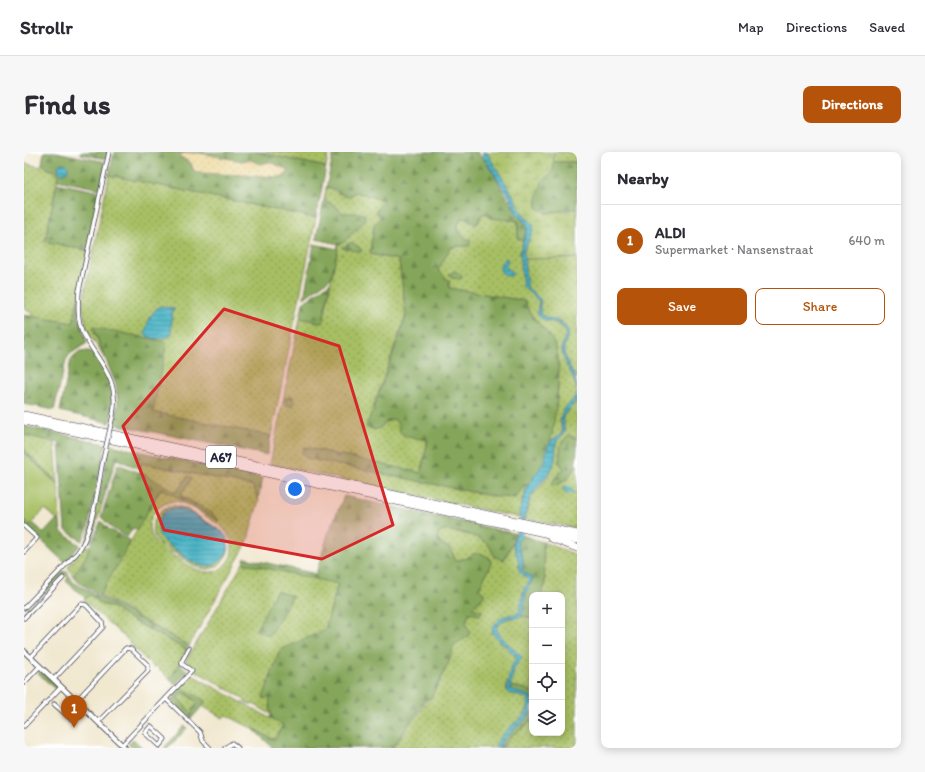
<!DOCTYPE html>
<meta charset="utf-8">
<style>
:root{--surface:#fff;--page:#f7f7f7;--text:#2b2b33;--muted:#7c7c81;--line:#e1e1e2;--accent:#b45309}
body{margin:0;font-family:Itim,sans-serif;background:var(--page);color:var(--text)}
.controls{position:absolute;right:12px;bottom:12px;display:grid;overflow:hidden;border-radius:8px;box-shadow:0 2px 10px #0003}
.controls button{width:36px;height:36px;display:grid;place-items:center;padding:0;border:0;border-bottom:1px solid var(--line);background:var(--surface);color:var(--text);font:20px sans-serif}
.you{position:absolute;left:271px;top:337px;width:14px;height:14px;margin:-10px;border:3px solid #fff;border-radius:50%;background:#1a73e8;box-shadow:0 0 0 6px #1a73e833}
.badge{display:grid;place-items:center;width:26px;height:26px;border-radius:50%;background:var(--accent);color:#fff;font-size:13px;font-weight:700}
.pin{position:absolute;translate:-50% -33px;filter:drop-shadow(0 1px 2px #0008)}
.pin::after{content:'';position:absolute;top:21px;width:14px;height:12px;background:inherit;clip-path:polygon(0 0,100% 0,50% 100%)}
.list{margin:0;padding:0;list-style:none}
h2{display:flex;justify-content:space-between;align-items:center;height:52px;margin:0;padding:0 16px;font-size:17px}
h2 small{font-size:13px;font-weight:400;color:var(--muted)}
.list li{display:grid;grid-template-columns:26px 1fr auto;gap:12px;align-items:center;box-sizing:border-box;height:72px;padding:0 16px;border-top:1px solid var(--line)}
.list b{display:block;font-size:15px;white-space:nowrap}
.list p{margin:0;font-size:13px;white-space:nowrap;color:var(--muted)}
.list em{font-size:13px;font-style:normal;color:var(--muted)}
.actions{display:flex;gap:8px;padding:12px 16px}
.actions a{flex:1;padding:9px 0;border:1px solid var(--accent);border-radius:8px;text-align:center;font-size:14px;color:var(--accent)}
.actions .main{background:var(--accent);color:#fff}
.icon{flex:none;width:22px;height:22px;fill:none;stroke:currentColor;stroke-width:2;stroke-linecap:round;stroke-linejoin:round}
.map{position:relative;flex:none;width:553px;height:596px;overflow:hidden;border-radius:8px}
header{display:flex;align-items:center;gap:24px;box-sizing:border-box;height:56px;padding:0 20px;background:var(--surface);border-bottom:1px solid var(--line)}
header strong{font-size:19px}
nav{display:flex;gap:22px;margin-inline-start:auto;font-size:14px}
.intro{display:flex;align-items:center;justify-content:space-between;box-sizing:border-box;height:96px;padding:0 24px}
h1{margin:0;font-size:28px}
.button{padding:10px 18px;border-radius:8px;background:var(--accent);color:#fff;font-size:14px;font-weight:700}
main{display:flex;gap:24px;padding:0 24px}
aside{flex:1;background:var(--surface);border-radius:8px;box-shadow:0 2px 10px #0003}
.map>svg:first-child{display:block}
.grass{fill:url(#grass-dots);stroke:#647050;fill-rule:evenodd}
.forest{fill:url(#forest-firs);stroke:#54644a;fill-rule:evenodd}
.wetland{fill:url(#wetland-marsh);stroke:#647050}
.sand{fill:url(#sand-dots);stroke:#887e6c}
.garden{fill:#a7bf64;stroke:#647050}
.water{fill:url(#water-rules);stroke:#346a80}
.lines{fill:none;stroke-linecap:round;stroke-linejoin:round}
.minor-casing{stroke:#414051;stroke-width:5}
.tertiary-casing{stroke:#414051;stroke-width:6}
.motorway-casing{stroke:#414051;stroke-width:8}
.minor{stroke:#fff;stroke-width:3.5}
.tertiary{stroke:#fff;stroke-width:4.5}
.motorway{stroke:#fff;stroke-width:7}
.minor-bridge-casing{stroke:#414051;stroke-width:5;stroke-linecap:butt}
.minor-bridge{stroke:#fff;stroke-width:3.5}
.marked{fill:#d62828;fill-opacity:0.2;stroke:#d62828;stroke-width:3;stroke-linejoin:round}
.labels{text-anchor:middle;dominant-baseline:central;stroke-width:4;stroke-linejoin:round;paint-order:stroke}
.shield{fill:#fff;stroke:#646476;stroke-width:1}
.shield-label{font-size:13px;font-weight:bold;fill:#22223b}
</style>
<header>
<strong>Strollr</strong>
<nav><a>Map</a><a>Directions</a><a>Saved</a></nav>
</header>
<div class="intro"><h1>Find us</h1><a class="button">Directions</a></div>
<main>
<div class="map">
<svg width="553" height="596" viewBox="0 0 553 596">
<defs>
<pattern id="grass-dots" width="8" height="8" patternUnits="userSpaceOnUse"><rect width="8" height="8" fill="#a7bf64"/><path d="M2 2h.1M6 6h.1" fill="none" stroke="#889b54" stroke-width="1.8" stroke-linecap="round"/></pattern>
<pattern id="forest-firs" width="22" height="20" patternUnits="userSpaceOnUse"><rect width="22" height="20" fill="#85a65a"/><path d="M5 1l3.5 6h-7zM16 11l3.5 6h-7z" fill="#6c874c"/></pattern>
<pattern id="wetland-marsh" width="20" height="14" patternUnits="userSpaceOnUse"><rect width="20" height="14" fill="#a7bf64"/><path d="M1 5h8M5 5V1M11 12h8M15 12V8" fill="none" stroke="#889b54"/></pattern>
<pattern id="sand-dots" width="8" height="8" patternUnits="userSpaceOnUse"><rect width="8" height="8" fill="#eeda9e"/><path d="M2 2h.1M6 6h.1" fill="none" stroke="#ccbb89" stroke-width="1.8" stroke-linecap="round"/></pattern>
<pattern id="water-rules" width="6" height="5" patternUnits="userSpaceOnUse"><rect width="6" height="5" fill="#47b3c5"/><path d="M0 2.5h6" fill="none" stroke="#3b91a1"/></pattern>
</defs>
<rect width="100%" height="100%" fill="#fff"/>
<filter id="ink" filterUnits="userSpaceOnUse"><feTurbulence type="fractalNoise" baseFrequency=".025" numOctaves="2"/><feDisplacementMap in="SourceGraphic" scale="8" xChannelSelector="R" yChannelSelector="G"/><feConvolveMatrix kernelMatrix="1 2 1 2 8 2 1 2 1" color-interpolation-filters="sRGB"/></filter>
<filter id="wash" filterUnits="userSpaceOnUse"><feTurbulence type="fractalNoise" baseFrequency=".012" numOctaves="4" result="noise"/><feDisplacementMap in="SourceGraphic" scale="16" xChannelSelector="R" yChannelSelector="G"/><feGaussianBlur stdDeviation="0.9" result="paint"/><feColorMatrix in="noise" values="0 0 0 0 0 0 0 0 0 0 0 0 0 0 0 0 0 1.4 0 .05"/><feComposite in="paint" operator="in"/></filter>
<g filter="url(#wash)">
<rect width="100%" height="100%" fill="#f1e8d0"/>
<!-- grass -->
<g class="grass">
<path d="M232,0H305L302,15Z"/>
<path d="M530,0H553V18L552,10H529Z"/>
<path d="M0,11L17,15L18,11L22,15L35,21L21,89L64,99L49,171L8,165L7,161L0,155Z"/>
<path d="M85,23L292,66L247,284L128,260L69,176L81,207L63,178L58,154ZM137,154L145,156H150L148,162L147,183L142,186L124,185C122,174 126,159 137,154Z"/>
<path d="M302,36C311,37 316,43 325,45L332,40L360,48L353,61L357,66L350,73L346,102L375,108L382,163L349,256L355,277L360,271L369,267L374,271L379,283L404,288L397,321L280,295L278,301L282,306L468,344L501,333H505L502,335L500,346H498V356L495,363L497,366L246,312L276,166L299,171L314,92C321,90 339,72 341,65L340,62L319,61L310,53L300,48Z"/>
<path d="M464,59V65L494,69V87L499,88L496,101L499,135L515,149L513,161C520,173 538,167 542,181L538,199L552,232L553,242L538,262L536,268L538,281L528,288L524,294C529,270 542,212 530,191C522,176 505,166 501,149L425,136V129L414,118L426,96L434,94L439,83L433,76L436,67L440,66L451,73L455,70L457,63ZM482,106L484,108L481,112V117L488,120L484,124L477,120Z"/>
<path d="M553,106V227C549,219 539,207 540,197C540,190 545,185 544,178L532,168L522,166L516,162V147L503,135L500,107Z"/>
<path d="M553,248V287L548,284L537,292L535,310L540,317L531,325L529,334L543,328L553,312V376L500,367L507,345L525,323L529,314L532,290L541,280L539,264Z"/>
<path d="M0,283L31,290L34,331L0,298Z"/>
<path d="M118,311L230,334L235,348L223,391L165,494L76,443L137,336L195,368L186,360L156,343L168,326L164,324L152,341L115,320ZM151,349C165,351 179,363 191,370C206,379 215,398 201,413C187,428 168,416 155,407C139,398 115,382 130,361C135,354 143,350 151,349Z"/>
<path d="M73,351L78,352L67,389L62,390Z"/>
<path d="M148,353L161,356L199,380L205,395C203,410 189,422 174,415C169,413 163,409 158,406C151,401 141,397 135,391C121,376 132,357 148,353ZM154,356L194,377L187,414C172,415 138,393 134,378L141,360Z"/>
<path d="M419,377L454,385L465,393L471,405L480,408L489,390L495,410V417L506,429L500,437L495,461L478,465L468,475L478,491L493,506L482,534C483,544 495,543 503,546C509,563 492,569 483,578C478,583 473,590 470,596H368L367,594L372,592L416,530L430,493C434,488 440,487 445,481L442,472L445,461L458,459L447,457L458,447L455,437L467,411L466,406C447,394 447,410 431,408L427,397L418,392L413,387L414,382Z"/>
<path d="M519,390L553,403V596H478L488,583L499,576L508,566V581H538V443H517L521,433Z"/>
<path d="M60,394H66L60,410L49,424L44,415Z"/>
<path d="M219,411L314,431L301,478L256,498L239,546L245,544L248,563L231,553L222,551L219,546L160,512ZM252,440L268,444L250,475Z"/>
<path d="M66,443L77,452L91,456L97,462L163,498L146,528L132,514L130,516L105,491L106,490L59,448Z"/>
<path d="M497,464L508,466V541L502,537L486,534L490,517L496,508L472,477V474L479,468Z"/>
<path d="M168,523L259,573L251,588L202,563L199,566L178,554L181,551L157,535Z"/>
<path d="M159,540L174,551L169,558L167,567L165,566L166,565L164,557L153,547Z"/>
</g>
<!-- forest -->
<g class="forest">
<path d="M20,0H31L82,10L77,37L33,28L34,20L24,17L18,11Z"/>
<path d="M56,0H84L83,7L56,2Z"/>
<path d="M90,0H232L302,15L292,66L85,23ZM175,1L217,9L226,8L236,12L243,10L262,17L264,21L258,25L179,21L170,19L167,12L157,5Z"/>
<path d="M310,0H453L464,12L493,62L504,74L499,88H494V69L466,66L464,60L457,63L453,72L440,66L436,67L434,72L435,80L446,89V92L444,94L427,95L414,118L425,129V136L501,149C505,166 522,176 530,191C541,210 529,289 521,310C517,318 509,325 505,333H501L491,346L468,344L282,306L278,301L280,295L397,321L404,288C397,286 385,287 379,283C373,279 376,270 369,267C355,270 360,282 342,275L347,261L351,258L349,257L382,165L375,108L346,102L350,73L357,66L352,59L359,48L332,40L322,45L311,37L302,36Z"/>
<path d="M529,10H552L553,57L523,61L514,57C511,48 513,33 521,26C523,24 526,22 529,20Z"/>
<path d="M33,31L76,40L64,99L21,89Z"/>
<path d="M300,48L310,53L319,61H337L341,65L340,69L319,91L314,92L292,87Z"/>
<path d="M327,90L336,96L337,100L318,96Z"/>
<path d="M290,92L314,97L307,126L280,146Z"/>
<path d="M431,119L438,123L437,127L428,126L425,122Z"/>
<path d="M306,131L299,171L276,166L279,151Z"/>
<path d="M55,142V165L63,191L46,202L42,208L30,258L0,252V163L49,171Z"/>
<path d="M69,175L143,190L129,260L247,284L243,303L90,272L94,251L92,233Z"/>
<path d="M64,199C78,203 89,236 89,250C89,257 87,264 86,271L36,259L47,207L56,200Z"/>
<circle cx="266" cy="249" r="5"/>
<path d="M0,274L82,292L64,375L58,389L41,378L35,291L0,283Z"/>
<path d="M544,283L553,287C553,309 553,326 529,334L527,331L540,317L535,310L537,292Z"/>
<path d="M86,293L239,326L234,347L229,334L118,311L116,317L92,307L78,352L73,351Z"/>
<path d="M0,298L34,331V333L0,301Z"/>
<path d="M94,312L121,323L152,340L164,324L168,326L156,343L186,360L195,369L137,336L113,378L109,376L103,385L89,377L77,365Z"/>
<path d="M320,344L493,382L480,408C467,407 470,396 461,390C450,381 433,380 419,378L414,382V390L427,397L431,408C447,410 447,394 466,406L467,411L455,437L460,441V444L448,456L458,459L456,463L445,461L442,472L446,481L443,485L430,493L425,510L407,546L402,547L368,596H249L227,575L250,588L259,573L247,567L245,544L242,547L239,546L256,498L301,478L314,432L219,411L221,406L292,422L304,382Z"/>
<path d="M0,367L6,372L8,370L20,381L32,368L36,370L37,380L56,393L41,411L0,372Z"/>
<path d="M77,369L86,378L107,389L76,443L54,430L49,424C63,407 68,389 77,369Z"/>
<path d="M498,383L519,390L521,433L517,443H508V466L497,464L502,440L509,427L498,418L499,407L493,391Z"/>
<path d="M39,419L43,420L49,430L165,494L163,498L97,462L91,456L77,452L66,443L61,446L42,429L44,426L40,422L0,463V459Z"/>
<path d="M252,439L269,444L245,484L232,478Z"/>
<path d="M155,512L164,519L151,533L146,528Z"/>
<path d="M17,518L35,535L32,538L14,521Z"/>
<path d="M486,534L502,537L508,541V566L499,576L488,583L478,596H474C477,591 481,585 486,581C498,569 511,566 507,545L487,538Z"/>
<path d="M157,535L181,549V551L167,567L169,558L174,551L162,541H157L153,545L166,560L167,562L165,566L147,549Z"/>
<path d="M160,574L163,576L144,596H140Z"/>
<path d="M109,587L119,596H109L104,592Z"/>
</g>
<!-- wetland -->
<path class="wetland" d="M462,0H530L529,20L518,30L512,50L514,57L523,61L553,57V106L500,107C498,94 509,85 509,73L496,58L489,43Z"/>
<!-- sand -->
<path class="sand" d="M160,1H175L217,9L226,8L236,12L246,10L262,17L264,21L258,25L179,21L170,19L167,11L155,4Z"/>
<!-- garden -->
<path class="garden" d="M0,301L34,333L36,370L21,357L6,373L0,367Z"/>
<!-- water -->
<g class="water">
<path d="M458,0H462L489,43L496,58L509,73V78L499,101L500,107L503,135L516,147V162C523,168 534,166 541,174C549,183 538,190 540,200C543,215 553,221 553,238C551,224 540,213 538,200C536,191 546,183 540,176C533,166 519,173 513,161L515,149L499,135L496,101L504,74L493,62L485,44L459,5Z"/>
<circle cx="39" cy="16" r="5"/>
<path d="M482,106L484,108L481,115L489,121L487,124L481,123L476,118L477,111Z"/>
<path d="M137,154L145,156H150L148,162L147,183C141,188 127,188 121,182C123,172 127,159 137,154Z"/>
<path d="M553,241V248L539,264L541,280L532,290C531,298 533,305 529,314C523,326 512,334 507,345C504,350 496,378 498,383L493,391L499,407L498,418L509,427L502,440L499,461L496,465L484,466L472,474L475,483L498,505L490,517L486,537L507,545C511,566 498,569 486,581C481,585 477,591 474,596H470C473,590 478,583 483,578C492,569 509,563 503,546L485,541L483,539L486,517L493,505L469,482L468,475L478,465L495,461L500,437L506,429L495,419V410L489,391L497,366L495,363L503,335L520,310L524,294L528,288L538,281C539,274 535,268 538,261C541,253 551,250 553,241Z"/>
<path d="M540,334L546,335L551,342L542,341L539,337Z"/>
<path d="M148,356C161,355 176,367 187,373C192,376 198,379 202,384C211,399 194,417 179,414C169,412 159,403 151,397C143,392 135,387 134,377C133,367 139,359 148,356Z"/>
</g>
</g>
<g filter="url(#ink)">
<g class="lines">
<!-- minor casing -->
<g class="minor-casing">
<g id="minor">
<path d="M85,0L55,139C54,152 53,166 58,179C73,210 96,224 89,263"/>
<path d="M0,374L13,386L0,400"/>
<path d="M0,456L53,401C69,381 74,334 79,308"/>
<path d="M0,466L39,426"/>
<path d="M7,505L57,452L62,453L78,470L79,475L30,527"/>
<path d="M0,531L16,514"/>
<path d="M142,547L176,580L179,589L186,596"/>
<path d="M52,549L102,496L107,497L124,513V519L74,570"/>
<path d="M30,552L46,566"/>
<path d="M0,574L37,535"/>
<path d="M127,574L141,587L135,594L121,581Z"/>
<path d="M98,593L168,519L158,512V509L165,496"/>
<path d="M201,596L208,591L214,596"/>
</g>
</g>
<!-- tertiary casing -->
<g class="tertiary-casing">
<path id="tertiary" d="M0,499L101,596"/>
</g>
<!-- motorway casing -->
<g class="motorway-casing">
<g id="motorway">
<path d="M0,263L553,382"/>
<path d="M0,269L553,388"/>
<path d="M527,386L553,396"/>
</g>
</g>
<!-- minor -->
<use href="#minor" class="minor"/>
<!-- tertiary -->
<use href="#tertiary" class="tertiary"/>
<!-- motorway -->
<use href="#motorway" class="motorway"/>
<!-- minor-bridge casing -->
<g class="minor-bridge-casing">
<path id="minor-bridge" d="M79,308L89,263"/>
</g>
<!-- minor-bridge -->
<use href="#minor-bridge" class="minor-bridge"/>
</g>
</g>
<!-- marked area -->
<path class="marked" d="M200,157L315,194L369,373L298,407L140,378L99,274Z"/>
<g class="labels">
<!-- shield labels -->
<rect class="shield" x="182" y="294" width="30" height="22" rx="3"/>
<g class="shield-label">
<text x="197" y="305">A67</text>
</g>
</g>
</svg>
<div class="controls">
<button>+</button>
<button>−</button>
<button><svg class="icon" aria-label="locate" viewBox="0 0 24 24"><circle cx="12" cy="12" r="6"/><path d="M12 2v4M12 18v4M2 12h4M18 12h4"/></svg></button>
<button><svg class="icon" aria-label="layers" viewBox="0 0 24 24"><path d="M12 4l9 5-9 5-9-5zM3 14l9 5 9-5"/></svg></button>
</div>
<div class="you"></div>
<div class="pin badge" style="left:50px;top:576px">1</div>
</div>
<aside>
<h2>Nearby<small></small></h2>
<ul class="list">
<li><span class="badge">1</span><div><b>ALDI</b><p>Supermarket · Nansenstraat</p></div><em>640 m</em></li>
</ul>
<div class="actions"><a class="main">Save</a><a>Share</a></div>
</aside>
</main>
